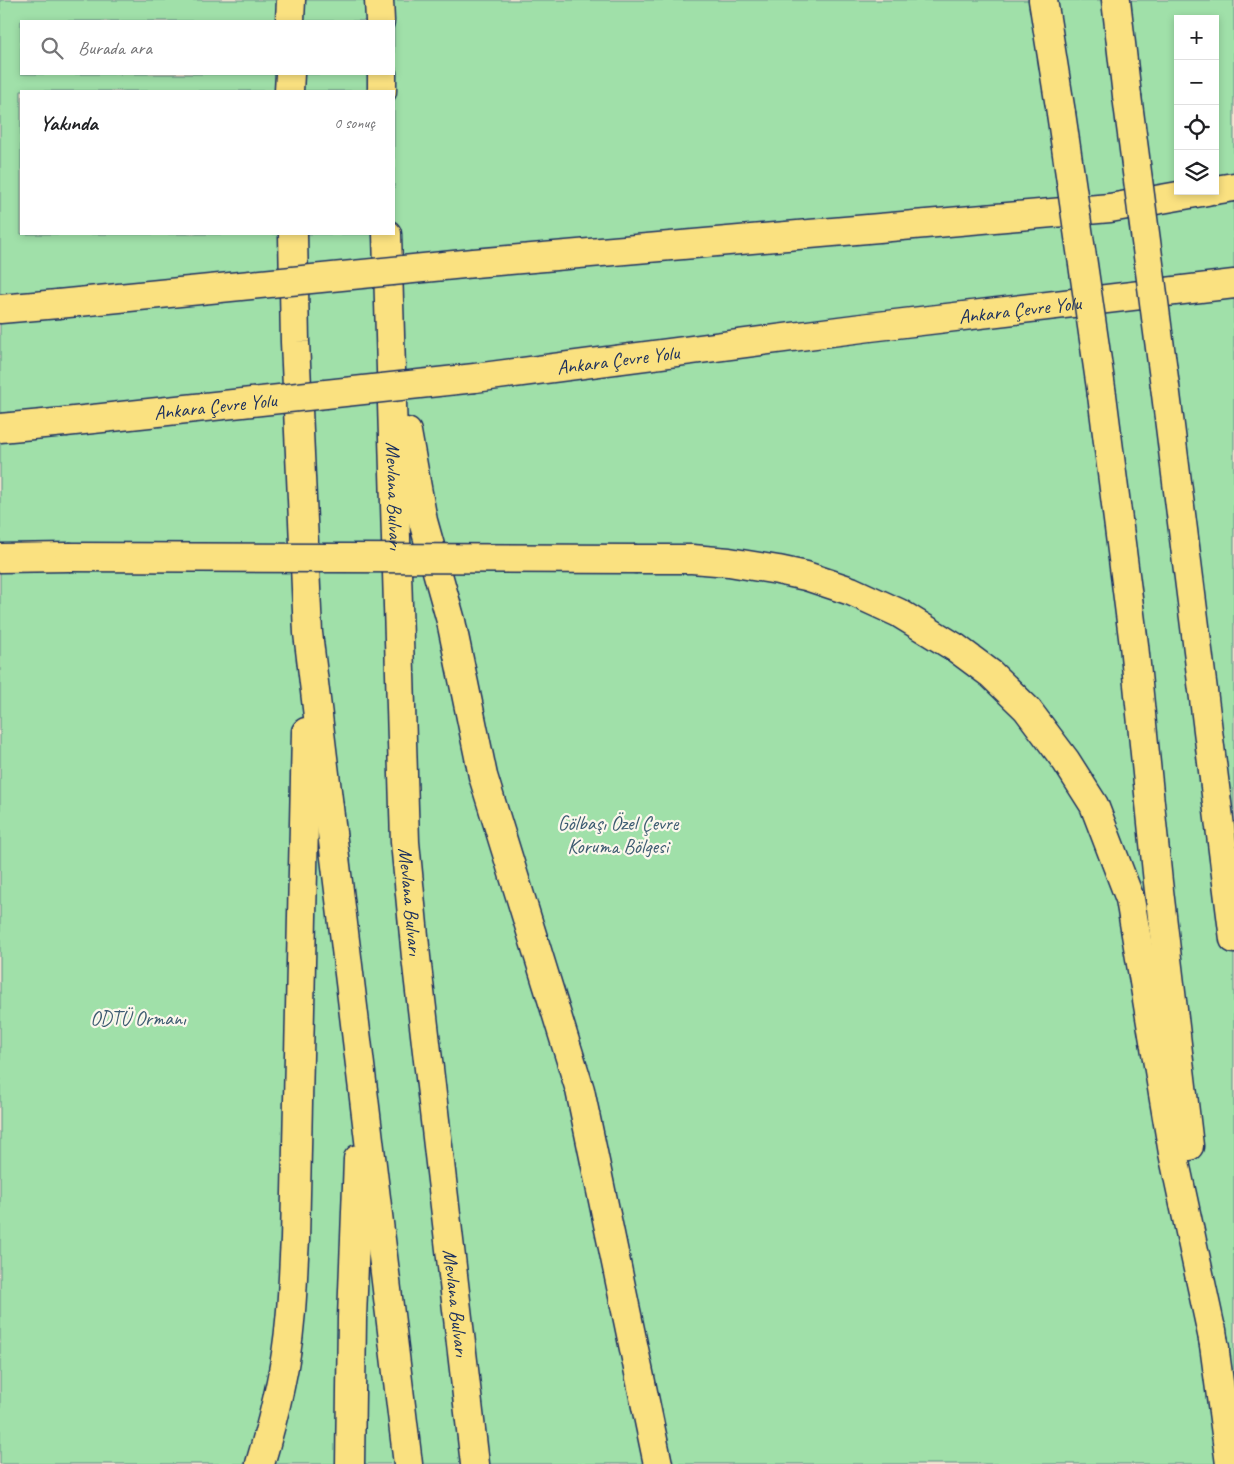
<!DOCTYPE html>
<html lang="tr">
<meta charset="utf-8">
<style>
:root{--surface:#fff;--page:#f2f2f2;--text:#202124;--muted:#757577;--line:#e0e0e0}
body{margin:0;font-family:Caveat,sans-serif;background:var(--page);color:var(--text)}
.controls{position:absolute;right:15px;top:15px;display:grid;overflow:hidden;border-radius:0px;box-shadow:0 2px 8px #0003}
.controls button{width:45px;height:45px;display:grid;place-items:center;padding:0;border:0;border-bottom:1px solid var(--line);background:var(--surface);color:var(--text);font:25px sans-serif}
.list{margin:0;padding:0;list-style:none}
h2{display:flex;justify-content:space-between;align-items:center;height:65px;margin:0;padding:0 20px;font-size:21px}
h2 small{font-size:16px;font-weight:400;color:var(--muted)}
.icon{flex:none;width:28px;height:28px;fill:none;stroke:currentColor;stroke-width:2;stroke-linecap:round;stroke-linejoin:round}
.map{position:relative;flex:none;width:1234px;height:1464px;overflow:hidden}
.search{position:absolute;background:var(--surface);box-shadow:0 2px 8px #0003;left:20px;top:20px;width:375px;height:55px;display:flex;align-items:center;gap:12px;box-sizing:border-box;padding:0 18px;border-radius:0px;color:var(--muted);font-size:19px}
.panel{position:absolute;background:var(--surface);box-shadow:0 2px 8px #0003;left:20px;top:90px;width:375px;height:145px;border-radius:0px}
.map>svg:first-child{display:block}
.green{fill:#a0e0a9;stroke:#5e8884;fill-rule:evenodd}
.lines{fill:none;stroke-linecap:round;stroke-linejoin:round}
.highway-casing{stroke:#1b2f5e;stroke-width:31}
.highway{stroke:#fae180;stroke-width:28}
.highway-bridge-casing{stroke:#1b2f5e;stroke-width:31;stroke-linecap:butt}
.highway-bridge{stroke:#fae180;stroke-width:28}
.labels{text-anchor:middle;dominant-baseline:central;stroke-width:4.5;stroke-linejoin:round;paint-order:stroke}
.street-label{font-size:20px;fill:#1b2f5e;stroke:#fbf7ec}
.park-label{font-size:20px;fill:#3c5b71;stroke:#fbf7ec}
</style>
<div class="map">
<svg width="1234" height="1464" viewBox="0 0 1234 1464">
<rect width="100%" height="100%" fill="#f2e4d0"/>
<filter id="ink" filterUnits="userSpaceOnUse"><feTurbulence type="fractalNoise" baseFrequency=".02" numOctaves="2"/><feDisplacementMap in="SourceGraphic" scale="10" xChannelSelector="R" yChannelSelector="G"/><feConvolveMatrix kernelMatrix="1 2 1 2 8 2 1 2 1" color-interpolation-filters="sRGB"/></filter>
<g filter="url(#ink)">
<!-- green -->
<path class="green" d="M0,0H1234V1464H0ZM1178,19H1215V191H1178ZM21,21H394V74H21ZM21,91H394V234H21Z"/>
<g class="lines">
<!-- highway casing -->
<g class="highway-casing">
<g id="highway">
<path d="M379,0L380,21"/>
<path d="M1043,0L1061,113"/>
<path d="M1116,0L1127,96"/>
<path d="M290,21L291,0"/>
<path d="M382,74V91"/>
<path d="M289,91L290,74"/>
<path d="M1215,190L1234,187"/>
<path d="M293,234L295,342L308,633L408,1464"/>
<path id="s1" d="M387,234L405,842L416,957L475,1464"/>
<path d="M474,263L1110,208L1207,191"/>
<path d="M0,309L58,304"/>
<path id="s2" d="M475,378L870,327L1234,284"/>
<path d="M1165,386L1234,939"/>
<path d="M1102,395L1134,645L1158,882L1189,1146"/>
<path d="M0,428L65,422"/>
<path d="M407,432L423,521L451,621L483,776L580,1090L658,1464"/>
<path d="M0,558L69,557"/>
<path d="M637,559H692L729,562L778,570L806,576L851,591L899,613L956,648L991,674L1027,709L1066,761L1094,805L1130,899L1173,1153L1215,1348"/>
<path d="M1212,1330L1230,1464"/>
<path d="M260,1464C274,1417 286,1370 290,1321C293,1294 293,1267 295,1240L306,732"/>
<path d="M350,1464L352,1318L358,1159"/>
</g>
</g>
<!-- highway -->
<use href="#highway" class="highway"/>
<!-- highway-bridge casing -->
<g class="highway-bridge-casing">
<g id="highway-bridge">
<path d="M1127,96L1165,386"/>
<path d="M1061,113L1102,395"/>
<path d="M58,304L474,263"/>
<path id="s3" d="M65,422L475,378"/>
<path d="M69,557L637,559"/>
</g>
</g>
<!-- highway-bridge -->
<use href="#highway-bridge" class="highway-bridge"/>
</g>
</g>
<g class="labels">
<!-- street labels -->
<g class="street-label">
<text stroke="none"><textPath href="#s2" startOffset="549">Ankara Çevre Yolu</textPath></text>
<text stroke="none"><textPath href="#s2" startOffset="144">Ankara Çevre Yolu</textPath></text>
<text stroke="none"><textPath href="#s3" startOffset="151">Ankara Çevre Yolu</textPath></text>
<text stroke="none"><textPath href="#s1" startOffset="262">Mevlana Bulvarı</textPath></text>
<text stroke="none"><textPath href="#s1" startOffset="668">Mevlana Bulvarı</textPath></text>
<text stroke="none"><textPath href="#s1" startOffset="1072">Mevlana Bulvarı</textPath></text>
</g>
<!-- park labels -->
<g class="park-label">
<text x="618" y="823">Gölbaşı Özel Çevre<tspan x="618" dy="23">Koruma Bölgesi</tspan></text>
<text x="138" y="1018">ODTÜ Ormanı</text>
</g>
</g>
</svg>
<div class="controls">
<button>+</button>
<button>−</button>
<button><svg class="icon" aria-label="locate" viewBox="0 0 24 24"><circle cx="12" cy="12" r="6"/><path d="M12 2v4M12 18v4M2 12h4M18 12h4"/></svg></button>
<button><svg class="icon" aria-label="layers" viewBox="0 0 24 24"><path d="M12 4l9 5-9 5-9-5zM3 14l9 5 9-5"/></svg></button>
</div>
<div class="search"><svg class="icon" aria-label="search" viewBox="0 0 24 24"><circle cx="10" cy="10" r="6"/><path d="M15 15l6 6"/></svg>Burada ara</div>
<section class="panel">
<h2>Yakında<small>0 sonuç</small></h2>
<ul class="list">
</ul>
</section>
</div>
